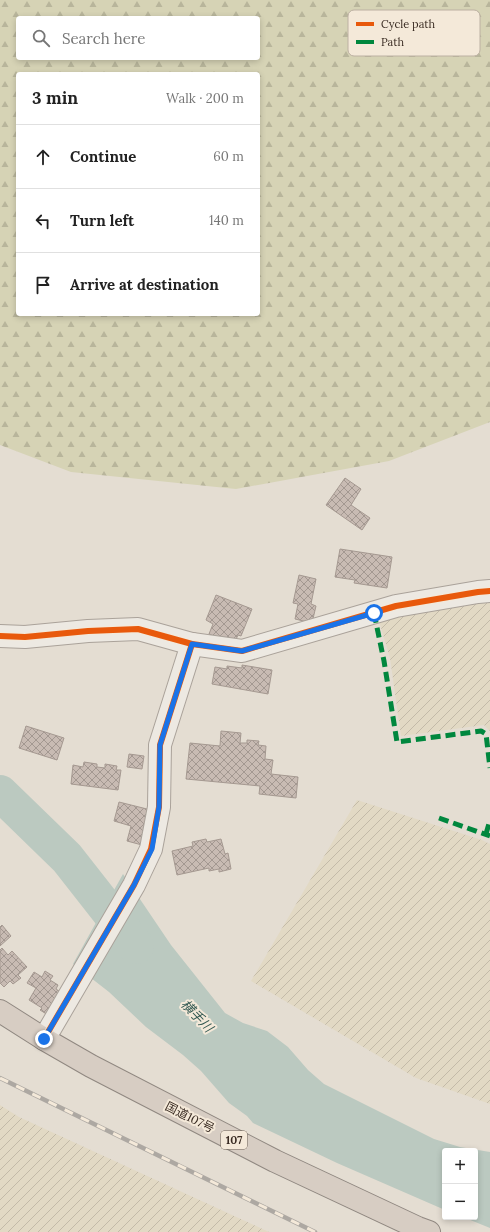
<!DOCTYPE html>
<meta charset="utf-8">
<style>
:root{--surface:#fff;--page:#f6f6f6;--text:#222;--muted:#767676;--line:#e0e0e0}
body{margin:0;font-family:Lora,"Noto Sans JP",serif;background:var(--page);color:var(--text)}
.controls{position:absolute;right:12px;bottom:12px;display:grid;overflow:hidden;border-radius:4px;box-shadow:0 2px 6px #0003}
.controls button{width:36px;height:36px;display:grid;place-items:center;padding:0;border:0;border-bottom:1px solid var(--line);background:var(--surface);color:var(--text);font:20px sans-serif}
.stop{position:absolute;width:12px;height:12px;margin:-9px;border:3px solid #1a73e8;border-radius:50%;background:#fff}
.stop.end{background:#1a73e8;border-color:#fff;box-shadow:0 1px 4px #0008}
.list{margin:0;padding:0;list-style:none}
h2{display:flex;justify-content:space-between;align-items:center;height:52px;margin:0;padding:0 16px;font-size:17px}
h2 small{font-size:13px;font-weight:400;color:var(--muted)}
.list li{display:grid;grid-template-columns:26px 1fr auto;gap:12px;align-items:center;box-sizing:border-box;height:64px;padding:0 16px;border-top:1px solid var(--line)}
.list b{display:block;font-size:15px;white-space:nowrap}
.list em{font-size:13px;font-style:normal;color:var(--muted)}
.icon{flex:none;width:22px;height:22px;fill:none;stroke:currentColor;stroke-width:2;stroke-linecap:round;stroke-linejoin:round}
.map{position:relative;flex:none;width:490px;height:1232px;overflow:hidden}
.search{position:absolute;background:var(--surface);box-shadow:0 2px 6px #0003;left:16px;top:16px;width:244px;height:44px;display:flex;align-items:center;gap:10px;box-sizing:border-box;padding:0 14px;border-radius:4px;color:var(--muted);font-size:15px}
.panel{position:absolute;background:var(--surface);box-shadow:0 2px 6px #0003;left:16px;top:72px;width:244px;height:244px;border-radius:4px}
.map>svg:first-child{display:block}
.farmland{fill:url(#farmland-furrows)}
.forest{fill:url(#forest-firs);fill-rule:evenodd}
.water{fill:#bbc9c0}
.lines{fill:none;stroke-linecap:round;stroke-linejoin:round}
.river{stroke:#bbc9c0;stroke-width:36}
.building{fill:url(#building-cross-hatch);stroke:#a59991}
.minor-casing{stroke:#aaa29a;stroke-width:24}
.highway-casing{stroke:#908881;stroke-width:24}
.minor{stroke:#ede9e2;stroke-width:22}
.highway{stroke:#d7cdc3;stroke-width:22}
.rail-casing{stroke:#ada8a2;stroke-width:4.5}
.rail{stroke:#f4e9d9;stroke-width:3;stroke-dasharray:9;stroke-linecap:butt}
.quiet{stroke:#00873e;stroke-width:5;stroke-dasharray:10 5;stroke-linecap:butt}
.cycleway-casing{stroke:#f4e9d9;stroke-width:8}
.cycleway{stroke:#e8590c;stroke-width:6}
.route{stroke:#1a73e8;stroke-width:5}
.labels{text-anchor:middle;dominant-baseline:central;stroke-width:4;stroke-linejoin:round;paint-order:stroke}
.shield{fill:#f4e9d9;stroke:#716459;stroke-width:1}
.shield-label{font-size:11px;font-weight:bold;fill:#392b22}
.street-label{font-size:12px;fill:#392b22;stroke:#f4e9d9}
.water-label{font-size:13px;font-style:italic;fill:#325851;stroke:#f4e9d9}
.key{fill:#f4e9d9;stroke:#bcb0a2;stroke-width:1}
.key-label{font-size:11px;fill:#392b22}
</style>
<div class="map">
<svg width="490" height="1232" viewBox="0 0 490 1232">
<defs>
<pattern id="farmland-furrows" width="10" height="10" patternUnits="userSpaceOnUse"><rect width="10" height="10" fill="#e2d9c4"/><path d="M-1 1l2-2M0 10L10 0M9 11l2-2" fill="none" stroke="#c3baa8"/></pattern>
<pattern id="forest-firs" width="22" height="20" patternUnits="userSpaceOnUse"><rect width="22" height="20" fill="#d6d3b5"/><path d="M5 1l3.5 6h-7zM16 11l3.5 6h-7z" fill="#b8b59b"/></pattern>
<pattern id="building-cross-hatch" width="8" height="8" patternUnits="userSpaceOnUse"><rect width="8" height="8" fill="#c8bbb3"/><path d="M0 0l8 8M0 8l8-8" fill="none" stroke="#a39891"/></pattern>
</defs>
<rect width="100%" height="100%" fill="#e4ddd2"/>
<!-- farmland -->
<g class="farmland">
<path d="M490,597V731L484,725L401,736L390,658L379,621Z"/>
<path d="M357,800L482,840L490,844V1104L416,1078L251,981Z"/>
<path d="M0,1105L19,1117L269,1232H0Z"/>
</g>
<!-- forest -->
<path class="forest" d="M0,0H490V422L389,461L236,489L71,472L0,445ZM18,18H258V58H18ZM18,74H258V314H18Z"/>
<!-- water -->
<path class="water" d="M123,874L171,945L225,1013L243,1023L267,1031L288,1047L308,1070L324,1084L434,1139L460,1147L490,1152V1228L463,1217H475V1151H445V1210L337,1163L253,1123L247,1116L229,1103L201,1071L183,1055L146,1027L109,992L73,964Z"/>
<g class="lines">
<!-- river -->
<path class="river" d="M0,793L67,858L136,946"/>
</g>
<!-- building -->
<g class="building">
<path d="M345,478L361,489L351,505L370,518L362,530L326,505Z"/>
<path d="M340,549L392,557L387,588L354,583L355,580L335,577Z"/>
<path d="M299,575L316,579L311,604L316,606L312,623L295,619L298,604L293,603Z"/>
<path d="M216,595L252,609L241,636L238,635L234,644L209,634L213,624L206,620Z"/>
<path d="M242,665L272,670L268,694L212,684L215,667L227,669V666L242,668Z"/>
<path d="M26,726L64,738L57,760L19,748Z"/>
<path d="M221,731L241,733L240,743H247V740L259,741L258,745L266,746L265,759L273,760L271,774L298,777L296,798L259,794L260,786L186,779L190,743L220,746Z"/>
<path d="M129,754L144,756L142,769L127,767Z"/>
<path d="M84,762L97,764V767L105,768V764L117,766L116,770H121L118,790L71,784L73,765L83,767Z"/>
<path d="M119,802L151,810L142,845L127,841L131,826L114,821Z"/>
<path d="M206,839L207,842L221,839L225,854L228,853L231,869L219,872V869L209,871V868L177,875L172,851L193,846L192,842Z"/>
<path d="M2,925L11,936L0,946V927Z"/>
<path d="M2,948L8,955L12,951L27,967L18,975L21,978L13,984L10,981L4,987L0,983V950Z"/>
<path d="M45,971L53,976L50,980L58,985L56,989L62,993L48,1015L40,1010L42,1008L29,1000L36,988L27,983L34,972L42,977Z"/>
</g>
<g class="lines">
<!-- minor casing -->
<g class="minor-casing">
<g id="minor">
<path d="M0,636L25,637L88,631L138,629L192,644L242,651L396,606L478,592L490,591"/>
<path d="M44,1039L134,885L151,849L159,807L160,745L192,644"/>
</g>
</g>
<!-- highway casing -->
<g class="highway-casing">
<path id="highway" d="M0,1011L44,1039L91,1066L275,1161L418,1228L429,1232"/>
</g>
<!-- minor -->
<use href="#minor" class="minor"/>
<!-- highway -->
<use href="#highway" class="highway"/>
<!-- rail casing -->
<g class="rail-casing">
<path id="rail" d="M0,1078L315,1232"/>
</g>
<!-- rail -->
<use href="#rail" class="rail"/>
<!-- quiet -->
<g class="quiet">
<path d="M374,613L384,661L397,742L481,731L486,734L490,768"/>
<path d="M439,818L490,836"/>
<path d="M486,834L490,820"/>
</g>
<!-- cycleway casing -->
<g class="cycleway-casing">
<g id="cycleway">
<path d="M0,636L25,637L88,631L138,629L192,644L242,651L396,606L478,592L490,591"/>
<path d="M44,1039L134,885L151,849L159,807L160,745L192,644"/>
</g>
</g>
<!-- cycleway -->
<use href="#cycleway" class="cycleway"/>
</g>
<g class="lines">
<!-- route -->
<path class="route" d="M44,1039L134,885L152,849L159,807L160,745L192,644L242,651L374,613"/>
</g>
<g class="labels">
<!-- shield labels -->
<rect class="shield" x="221" y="1131" width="26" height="18" rx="3"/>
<g class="shield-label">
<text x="234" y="1140">107</text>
</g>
<!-- street labels -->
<g class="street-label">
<text transform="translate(190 1117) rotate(27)">国道107号</text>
</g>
<!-- water labels -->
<g class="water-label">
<text transform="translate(197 1016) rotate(46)">横手川</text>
</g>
</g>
<!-- legend -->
<rect x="348" y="10" width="132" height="46" rx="6" class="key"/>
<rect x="356" y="22" width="18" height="4" fill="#e8590c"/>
<rect x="356" y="40" width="18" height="4" fill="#00873e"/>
<g class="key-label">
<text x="381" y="28">Cycle path</text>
<text x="381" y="46">Path</text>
</g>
</svg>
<div class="controls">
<button>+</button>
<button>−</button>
</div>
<div class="stop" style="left:374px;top:613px"></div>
<div class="stop end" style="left:44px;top:1039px"></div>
<div class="search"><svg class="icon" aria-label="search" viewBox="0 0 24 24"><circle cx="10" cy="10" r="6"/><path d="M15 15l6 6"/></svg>Search here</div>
<section class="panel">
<h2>3 min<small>Walk · 200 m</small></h2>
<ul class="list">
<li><svg class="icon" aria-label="ahead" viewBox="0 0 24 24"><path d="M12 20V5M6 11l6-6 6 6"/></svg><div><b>Continue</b></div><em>60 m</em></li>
<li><svg class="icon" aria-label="left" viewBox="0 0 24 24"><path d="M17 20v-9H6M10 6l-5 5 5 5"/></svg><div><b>Turn left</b></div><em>140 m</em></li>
<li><svg class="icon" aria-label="arrive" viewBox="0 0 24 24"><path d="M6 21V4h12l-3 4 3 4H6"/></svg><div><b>Arrive at destination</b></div></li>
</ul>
</section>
</div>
